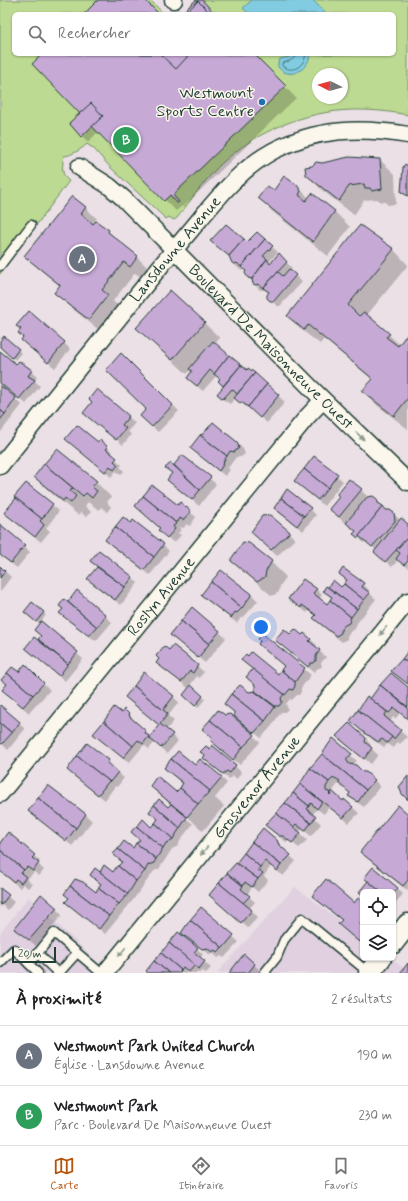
<!DOCTYPE html>
<html lang="fr">
<meta charset="utf-8">
<style>
:root{--surface:#fff;--page:#f2f2f2;--text:#202124;--muted:#757577;--line:#e0e0e0;--accent:#b45309}
body{margin:0;font-family:Mynerve,sans-serif;background:var(--page);color:var(--text)}
.controls{position:absolute;right:12px;bottom:12px;display:grid;overflow:hidden;border-radius:6px;box-shadow:0 1px 3px #0004}
.controls button{width:36px;height:36px;display:grid;place-items:center;padding:0;border:0;border-bottom:1px solid var(--line);background:var(--surface);color:var(--text);font:20px sans-serif}
.compass{position:absolute;left:312px;top:68px;width:36px;height:36px;border-radius:50%;background:var(--surface);box-shadow:0 1px 3px #0004;rotate:276deg}
.scale{position:absolute;left:12px;bottom:10px;width:44px;box-sizing:border-box;padding-left:4px;border:2px solid #1f3d34;border-top:0;font-size:11px;line-height:14px;white-space:nowrap;color:#1f3d34;-webkit-text-stroke:3px #fbf7ec;paint-order:stroke}
.you{position:absolute;left:261px;top:627px;width:14px;height:14px;margin:-10px;border:3px solid #fff;border-radius:50%;background:#1a73e8;box-shadow:0 0 0 6px #1a73e833}
.badge{display:grid;place-items:center;width:26px;height:26px;border-radius:50%;background:var(--accent);color:#fff;font-size:13px;font-weight:700}
.pin{position:absolute;translate:-50% -50%;border:2px solid #fff;box-shadow:0 1px 4px #0006}
.list{margin:0;padding:0;list-style:none}
h2{display:flex;justify-content:space-between;align-items:center;height:52px;margin:0;padding:0 16px;font-size:17px}
h2 small{font-size:13px;font-weight:400;color:var(--muted)}
.list li{display:grid;grid-template-columns:26px 1fr auto;gap:12px;align-items:center;box-sizing:border-box;height:60px;padding:0 16px;border-top:1px solid var(--line)}
.list b{display:block;font-size:15px;white-space:nowrap}
.list p{margin:0;font-size:13px;white-space:nowrap;color:var(--muted)}
.list em{font-size:13px;font-style:normal;color:var(--muted)}
.icon{flex:none;width:22px;height:22px;fill:none;stroke:currentColor;stroke-width:2;stroke-linecap:round;stroke-linejoin:round}
.map{position:relative;flex:none;width:408px;height:973px;overflow:hidden}
.search{position:absolute;background:var(--surface);box-shadow:0 1px 3px #0004;left:12px;right:12px;top:12px;height:44px;display:flex;align-items:center;gap:10px;box-sizing:border-box;padding:0 14px;border-radius:6px;color:var(--muted);font-size:15px}
.sheet{height:172px;background:var(--surface)}
nav{display:flex;justify-content:space-around;align-items:center;box-sizing:border-box;height:56px;border-top:1px solid var(--line);background:var(--surface);font-size:11px;color:var(--muted)}
nav a{display:grid;justify-items:center;gap:2px}
nav .on{color:var(--accent)}
.map>svg:first-child{display:block}
.built{fill:#e0d0e0}
.green{fill:#bdda92;stroke:#6e8c63;fill-rule:evenodd}
.water{fill:#82cce2;stroke:#5a939c}
.shadow{fill:#0003}
.lines{fill:none;stroke-linecap:round;stroke-linejoin:round}
.shore{stroke:#47767a;stroke-width:1}
.building{fill:#c7a9d6;stroke:#1f3d34}
.service-casing{stroke:#1f3d34;stroke-width:11}
.minor-casing{stroke:#1f3d34;stroke-width:19}
.tertiary-casing{stroke:#1f3d34;stroke-width:23}
.service{stroke:#fbf7ec;stroke-width:8}
.minor{stroke:#fbf7ec;stroke-width:16}
.tertiary{stroke:#fbf7ec;stroke-width:20}
.oneway{fill:#8d9a90}
.poi-dot{fill:#1f6fb2;stroke:#fbf7ec;stroke-width:1.5}
.labels{text-anchor:middle;dominant-baseline:central;stroke-width:3;stroke-linejoin:round;paint-order:stroke}
.poi-label{font-size:16px;fill:#1f3d34;stroke:#fbf7ec;text-anchor:end}
.street-label{font-size:16px;fill:#1f3d34;stroke:#fbf7ec}
</style>
<div class="map">
<svg width="408" height="973" viewBox="0 0 408 973">
<rect width="100%" height="100%" fill="#ebe0e5"/>
<filter id="ink" filterUnits="userSpaceOnUse"><feTurbulence type="fractalNoise" baseFrequency=".025" numOctaves="2"/><feDisplacementMap in="SourceGraphic" scale="8" xChannelSelector="R" yChannelSelector="G"/><feConvolveMatrix kernelMatrix="1 2 1 2 8 2 1 2 1" color-interpolation-filters="sRGB"/></filter>
<g filter="url(#ink)">
<!-- built -->
<g class="built">
<path d="M295,887L363,938V958H390L406,970L408,968V973H217Z"/>
<path d="M29,897L109,973H0V933Z"/>
</g>
<!-- green -->
<path class="green" d="M0,0H150L164,14H14V54H394V14H172L185,10L196,0H210L212,2L214,0H408V115C355,105 312,109 263,134C248,142 234,152 221,164C205,180 191,200 177,218L174,220L169,217L166,219L110,167L94,149L87,144C82,149 70,156 64,156C62,165 61,176 69,181L0,274ZM318,74H342V98H318Z"/>
<!-- water -->
<g class="water">
<path d="M252,0H313L326,14H249L243,8Z"/>
<path d="M293,54H310C309,70 289,81 278,67V63L280,59L289,57Z"/>
</g>
<!-- shadow -->
<g class="shadow">
<path d="M44,54H253L296,98L183,207L189,214L182,206L176,211L98,132L88,142L82,136L81,114Z"/>
<path d="M380,160L395,174L396,204L388,205L385,202H381L377,199L364,200L354,215L322,190L307,175L322,164Z"/>
<path d="M297,186L310,199L313,195L335,212L350,227L328,256L274,213L259,198L274,191Z"/>
<path d="M72,197L86,208L97,219L95,222L108,231L119,242L137,257L148,268L141,277L135,273L113,301L119,307L100,331L67,304L55,293L60,286L37,267L26,256Z"/>
<path d="M360,226L394,250L408,265L367,315L400,345L408,335V429L378,406L363,391L373,380L324,339L320,344L303,331L289,316Z"/>
<path d="M211,241L247,243L272,247L278,252L268,263L271,265L279,255L292,268L290,271L302,282L280,306H277L268,297L269,293L265,290H260L246,275L247,271L244,268L241,270L239,269L233,263L230,257Z"/>
<path d="M170,291L220,338L214,344L247,371L248,369L285,402L267,423L248,407L247,408L235,398L230,404L224,400L218,394L224,386L219,381L221,379L216,376L203,391L194,384V372L191,369L187,374L137,328Z"/>
<path d="M18,326L64,343L70,349L55,368L28,346L24,338L19,333L22,330Z"/>
<path d="M4,337L21,353L15,360L0,346V342Z"/>
<path d="M0,352L16,366L31,371L37,377L35,381L40,386L26,404L0,382Z"/>
<path d="M121,355L179,411L158,432L141,416L147,409Z"/>
<path d="M0,387L22,405L0,433Z"/>
<path d="M97,391L135,423L128,431L131,435L123,445L91,418L93,402Z"/>
<path d="M67,439L98,444L107,447L113,453L111,455L122,465L120,467L124,471L121,475L116,471L111,477Z"/>
<path d="M237,443L243,449L245,454L241,457H236L228,468L230,470L225,476L198,454Z"/>
<path d="M57,450L96,482L111,497L107,502L111,507L107,512L101,507L99,510L88,502L85,506L91,512L86,517L81,512L78,515L50,492L35,477Z"/>
<path d="M182,456L216,484L199,506L168,480L172,474L167,468L174,467Z"/>
<path d="M314,457L343,481L324,506L295,481Z"/>
<path d="M26,484L59,511L46,528L50,531L41,542L5,513Z"/>
<path d="M361,490L367,496L365,498L372,497L377,500L386,511L394,514L401,521L408,525V568L398,560L392,567L375,552L376,550L365,541L364,543L355,534L357,532L346,522L345,523L336,515Z"/>
<path d="M178,506L190,512L196,517L190,526L186,524L184,528L180,527L181,530L178,533L181,535L174,543L159,530Z"/>
<path d="M275,508L310,509L316,515L303,531L281,514Z"/>
<path d="M0,525L30,552L17,568L0,555Z"/>
<path d="M252,532L289,533L295,539L277,556Z"/>
<path d="M106,540L163,545L169,551L150,575L112,546Z"/>
<path d="M232,560L271,562L286,577L280,586L279,592L272,596L248,575Z"/>
<path d="M91,561L132,577L138,583L121,605L94,585L88,579L98,568Z"/>
<path d="M0,567L11,577L0,592Z"/>
<path d="M221,572L252,595L258,601L243,618H241L237,623L208,601L202,595Z"/>
<path d="M340,574L363,584L369,590L368,592L376,599L357,623L355,629L351,631L347,636V639L342,642L320,624L314,618L316,616L309,610L307,613L289,598L303,580L317,590L322,595L319,599L327,605L333,599L324,591L329,589L334,582L341,589L347,581Z"/>
<path d="M77,592L112,622L96,641L67,619L68,604Z"/>
<path d="M32,603L46,615L41,622L83,659L65,681L32,654L38,641L41,636L35,630L40,624L28,615Z"/>
<path d="M192,608L226,638L205,663L171,635Z"/>
<path d="M304,634L317,645L315,647L326,657L321,663L322,666L320,668H318L314,672L283,646Z"/>
<path d="M263,635L311,675L301,688V692L299,695H297L292,700L290,699L286,704L288,709L285,712H281L271,727L261,738L242,722L249,693L256,692V686L278,676L285,666L259,644Z"/>
<path d="M173,646L204,672L199,678L197,676L188,688L157,663Z"/>
<path d="M25,666L50,690L29,713L10,696L19,673Z"/>
<path d="M391,674L408,689V720L400,713L395,719L393,717L390,722L407,737L400,744L398,742L394,748L388,744L384,747L377,742L374,741L352,721Z"/>
<path d="M191,687L205,699L198,708L187,698Z"/>
<path d="M126,697H173L179,702L168,716L174,721L166,730L178,741L167,754L156,743H154L149,749L144,745L129,763L95,734L122,714L124,711L136,722H135L151,737L160,726Z"/>
<path d="M0,707L25,729L8,750L0,742Z"/>
<path d="M254,736L260,742L240,765L219,747L213,738Z"/>
<path d="M365,738L371,745V748L378,755L371,764L344,742Z"/>
<path d="M333,740L357,761L352,765L374,780L380,786L364,807L355,801L349,796L351,793L340,784H338L332,792L343,802L344,800L359,813L349,823L329,807L324,814L317,809L312,815L321,824L311,836L302,829L299,833L307,840L299,848L290,841L286,842L272,831L294,793L311,769Z"/>
<path d="M87,745L108,761L114,767L113,769L124,778L117,787L115,786L105,800L74,776L68,770Z"/>
<path d="M210,764L235,766L241,772L237,779L233,776L229,779Z"/>
<path d="M195,767L221,777L227,783L215,798L224,806L203,831L186,815V818L193,824L181,839L178,846L172,849L159,869L154,871L133,900L105,934L67,902L96,894L102,885L91,875L113,873L159,820L150,812L168,808L171,805L151,786L176,793L183,785L165,768Z"/>
<path d="M49,786L86,815L92,821L72,846L30,811Z"/>
<path d="M408,815V891L373,863L361,852Z"/>
<path d="M277,841L283,847L284,851L296,861L283,876L271,866L264,876L268,880L258,892L252,887L247,895L255,902L249,909L258,917L248,928L216,901Z"/>
<path d="M0,844L34,856L40,861L38,864L44,870L39,876L34,872L27,879L32,884L28,888L23,884L20,888L0,871Z"/>
<path d="M397,888L403,894L393,907V892H363V895L360,892Z"/>
<path d="M0,890L14,902L8,910L2,905L0,908Z"/>
<path d="M313,896L354,904L363,903V945L340,924L342,921Z"/>
<path d="M56,909L62,915L36,946L22,934Z"/>
<path d="M201,909L239,942L224,958L221,956L218,958L214,954H209L188,938Z"/>
<path d="M178,933L203,954L200,958L211,968L206,973L202,971L200,973H146Z"/>
<path d="M254,965L263,973H231Z"/>
</g>
<g class="lines">
<!-- shore -->
<path class="shore" d="M296,54C295,61 288,61 282,63V65L283,67C294,73 304,66 306,54"/>
</g>
<!-- building -->
<g class="building">
<path d="M98,0H145L159,14H84Z"/>
<path d="M196,0H202L215,14H181Z"/>
<path d="M198,1L211,14H184Z"/>
<path d="M42,54H254L286,86L173,195L179,202L177,203L170,195L164,201L32,64Z"/>
<path d="M160,54H190L176,69Z"/>
<path d="M91,103L103,116L81,137L69,123Z"/>
<path d="M349,157L380,159L382,189L372,191L370,188H365L364,184L349,186L339,201L306,175L305,167L312,166L316,162L322,163Z"/>
<path d="M405,164L408,166V196L401,192L403,167Z"/>
<path d="M284,176L297,185L301,191L299,195L306,201L312,193L335,211L313,242L258,198L267,186L274,190Z"/>
<path d="M72,196L86,207L81,214L93,224L96,221L109,230L108,232L138,256L130,267L124,262L102,290L108,295L89,320L54,293L60,285L24,256Z"/>
<path d="M226,224L244,239L229,256L210,241Z"/>
<path d="M360,225L394,249L348,305L359,316L364,312L390,334L386,337L398,346L408,333V398L394,416L362,391L373,379L308,325L304,330L287,316Z"/>
<path d="M257,232L265,239L241,267L237,263L235,264L232,263L229,256L244,239L247,242Z"/>
<path d="M265,239L273,246L263,256L267,259L252,279L248,278L245,273L246,271L241,267Z"/>
<path d="M279,253L287,262L263,288L258,284L256,285L253,284L252,279L267,259L270,264Z"/>
<path d="M289,269L296,275L274,301H270L267,298V295L269,292L263,288L278,272L283,276Z"/>
<path d="M170,290L205,322L172,360L136,328Z"/>
<path d="M29,311L65,342L48,363L21,340L23,337L18,333L21,329L16,326Z"/>
<path d="M4,336L19,349L12,358L0,347V341Z"/>
<path d="M213,341L229,355L214,374L210,370L197,386L187,378L192,371L189,369Z"/>
<path d="M0,351L16,364L19,361L32,370L28,376L35,380L19,399L0,383Z"/>
<path d="M121,353L173,405L152,427L140,416L146,409L106,370Z"/>
<path d="M229,355L241,365L223,386L218,381L220,379L214,374Z"/>
<path d="M241,365L247,370L248,368L255,373L237,394L232,389L223,399L217,394Z"/>
<path d="M255,373L267,384L248,407L242,402L240,403L234,398Z"/>
<path d="M267,384L279,395L260,418L248,407Z"/>
<path d="M0,385L16,398L5,414L0,410Z"/>
<path d="M97,389L129,416L122,425L126,428L116,440L83,413L92,402L89,399Z"/>
<path d="M0,410L5,414L0,420Z"/>
<path d="M213,422L237,442L239,448L234,452L230,451L227,456L200,435L203,434Z"/>
<path d="M77,425L98,442L100,440L108,447L106,449L117,458L114,461L118,465L114,470L110,466L105,472L65,439Z"/>
<path d="M200,435L227,456L223,462L224,463L219,471L190,448Z"/>
<path d="M57,449L97,481L92,487L97,491L92,498L86,493L83,496L44,464Z"/>
<path d="M182,455L211,477L200,490L174,465Z"/>
<path d="M314,456L338,474L328,488L304,469Z"/>
<path d="M171,463L200,490L192,500L167,480L172,473L165,468Z"/>
<path d="M44,464L73,488L70,491L76,496L71,503L65,498L63,501L34,477Z"/>
<path d="M304,469L328,488L318,500L294,481Z"/>
<path d="M349,479L362,489L339,517L329,509L339,497L337,494Z"/>
<path d="M26,483L53,504L42,519L14,497Z"/>
<path d="M152,485L178,505L180,502L191,511L183,520L180,518L178,522H175L143,496Z"/>
<path d="M287,489L311,508L304,516L281,498Z"/>
<path d="M143,496L175,522L176,524L173,526L175,529L167,538L158,530L160,528L135,506Z"/>
<path d="M373,496L377,499L378,503L383,506L358,538L353,534L356,531L346,523L367,497Z"/>
<path d="M16,498L42,519L40,521L44,525L35,537L4,513Z"/>
<path d="M281,498L304,516L297,526L274,508Z"/>
<path d="M383,506L386,510H390L394,513L395,521L372,547L359,536Z"/>
<path d="M270,515L290,532L271,550L251,532L262,516Z"/>
<path d="M123,517L131,523L133,520L164,544L154,557L115,527Z"/>
<path d="M401,518L408,524V537L385,562L374,552Z"/>
<path d="M0,524L25,545L11,563L0,555Z"/>
<path d="M115,527L154,557L144,570L105,540Z"/>
<path d="M408,537V561L404,565L396,559L400,553L396,550Z"/>
<path d="M243,542L249,543L272,561L266,571L265,577L257,582L231,561V559Z"/>
<path d="M99,550L133,577L125,587L90,561Z"/>
<path d="M0,566L5,571L0,578Z"/>
<path d="M97,567L125,587L115,600L87,579Z"/>
<path d="M343,568L364,583L362,587L370,593L364,600L344,584L347,580L339,574Z"/>
<path d="M221,570L252,594L242,608L211,582Z"/>
<path d="M303,579L317,589L313,593L327,604L330,600L351,617L349,623L345,625L341,629V633L336,636L313,618L316,615L302,605L301,608L288,599Z"/>
<path d="M333,580L341,587L344,584L364,600L357,609L328,587Z"/>
<path d="M211,582L242,608L237,613L235,612L231,618L201,595Z"/>
<path d="M326,586L357,609L351,617L330,600L332,597L323,591Z"/>
<path d="M77,590L106,615L97,627L68,602Z"/>
<path d="M64,599L97,627L89,636L59,613L63,609L59,606Z"/>
<path d="M32,602L44,612L36,622L24,612Z"/>
<path d="M192,607L220,631L209,644L181,621Z"/>
<path d="M41,621L78,652L68,664L38,639L41,636L34,630Z"/>
<path d="M181,621L209,644L198,658L170,635Z"/>
<path d="M284,629L290,634L295,629L302,635L304,633L311,639L309,641L320,650L316,656V660L314,663H311L308,667L275,640Z"/>
<path d="M263,634L305,668L295,682L281,670L284,666L258,644L260,641L258,639Z"/>
<path d="M34,637L68,664L59,676L25,648Z"/>
<path d="M173,645L198,665L193,673L190,671L181,682L156,663L159,659L156,656L164,646L169,650Z"/>
<path d="M408,651V663L402,659Z"/>
<path d="M251,652L278,674L281,670L295,682V686L293,690L290,689L285,695L241,660L246,654L248,656Z"/>
<path d="M402,659L408,663V684L391,671Z"/>
<path d="M25,664L44,683L33,695L7,673L12,667L19,672Z"/>
<path d="M253,669L284,694L281,698L282,702L279,706H275L255,691V685L246,677Z"/>
<path d="M144,672L174,696L163,710L134,686Z"/>
<path d="M7,673L33,695L23,707L2,690L7,684L1,680Z"/>
<path d="M391,673L408,687V707L380,685Z"/>
<path d="M191,685L203,696L195,706L183,695Z"/>
<path d="M240,685L249,692L254,691L275,707L265,721L231,694Z"/>
<path d="M380,685L408,708V719L394,708L389,713L370,699Z"/>
<path d="M134,686L168,714L160,724L173,734L161,748L149,738L159,725L125,697Z"/>
<path d="M231,694L265,721L254,733L234,716V712L224,704Z"/>
<path d="M367,696L387,712L384,716L401,730L394,739L358,710Z"/>
<path d="M0,705L20,722L12,733L0,723Z"/>
<path d="M114,707L122,713L124,709L130,715L129,716L146,731L145,733L149,736L143,744L138,740L133,746L104,721Z"/>
<path d="M218,710L225,715L230,714L255,735L243,747L210,720Z"/>
<path d="M358,710L392,737L387,743L382,739L378,742L370,736L367,735L350,721Z"/>
<path d="M210,720L243,747L233,760L211,741L212,737L202,729Z"/>
<path d="M104,721L133,746L123,758L93,734Z"/>
<path d="M0,723L12,733L2,744L0,743Z"/>
<path d="M349,723L366,738L365,742L372,748L364,759L336,736Z"/>
<path d="M333,738L352,754L346,759L349,764L356,765L363,772H366L375,780L366,790L322,754Z"/>
<path d="M87,743L109,760L107,763L118,772L110,782L77,756Z"/>
<path d="M212,745L236,765L230,773L227,771L223,774L203,758L205,755L200,752L206,746L210,749Z"/>
<path d="M178,751L195,765L200,759L222,777L210,791L171,759Z"/>
<path d="M322,754L366,790L358,802L348,796L350,793L338,783L340,781L335,778L332,779L329,782L310,768Z"/>
<path d="M77,756L109,781L98,795L67,770Z"/>
<path d="M171,759L210,791L198,804L180,788L183,783L164,768Z"/>
<path d="M310,768L329,782L326,787V791L329,792L330,795L332,791L343,801L344,799L353,807L343,818L300,784Z"/>
<path d="M157,776L176,792L180,788L198,804L187,817L150,786Z"/>
<path d="M408,776V800L402,794L399,787Z"/>
<path d="M300,784L322,802L317,809L311,803L309,806L293,793Z"/>
<path d="M48,785L86,814L76,828L38,798Z"/>
<path d="M293,793L309,806L307,809L316,817L311,823L285,803Z"/>
<path d="M38,798L76,828L66,841L28,811Z"/>
<path d="M159,799L168,807L171,804L187,817L180,828L154,805Z"/>
<path d="M285,803L311,823L305,831L296,824L293,827L276,813Z"/>
<path d="M154,805L180,828L173,839L155,823L158,819L149,812Z"/>
<path d="M398,805L408,814V880L403,886L360,852Z"/>
<path d="M276,813L301,833L292,843L283,836H279L265,825Z"/>
<path d="M143,819L151,827L155,823L173,839L172,841L166,843L163,848L137,827Z"/>
<path d="M136,826L163,848L156,859L136,843L140,840L131,832Z"/>
<path d="M263,828L277,840L279,845L291,855L281,865L252,842Z"/>
<path d="M8,832L35,855L32,858L39,863L33,871L27,867L24,870L0,850V843Z"/>
<path d="M124,841L133,848L136,843L156,859L154,863L148,865L145,871L118,849Z"/>
<path d="M252,842L281,865L277,871L265,861L260,867L244,853Z"/>
<path d="M118,849L145,871L136,881L118,866L122,862L113,854Z"/>
<path d="M0,850L24,870L21,873L26,877L21,883L16,879L14,882L0,871Z"/>
<path d="M244,853L260,867L258,870L263,873L258,879L236,863Z"/>
<path d="M236,863L258,879L252,887L245,882L243,886L227,873Z"/>
<path d="M104,865L113,872L117,866H118L136,881L128,894L100,872Z"/>
<path d="M373,867L398,888L393,894V892H381L364,878Z"/>
<path d="M95,868L128,894L119,904L98,888L101,884L90,875Z"/>
<path d="M227,873L243,886L241,889L250,896L243,903L219,883Z"/>
<path d="M75,879L83,882L96,892L98,888L119,904L109,916L70,886Z"/>
<path d="M326,879L354,903L358,898L363,901V920L360,924L363,927V938L359,942L338,924L342,920L312,896Z"/>
<path d="M368,881L381,892H363V895L359,892Z"/>
<path d="M219,883L252,910L241,923L209,895Z"/>
<path d="M70,886L109,916L99,929L65,902L69,898L64,894Z"/>
<path d="M0,888L9,895L1,905L0,903Z"/>
<path d="M41,894L57,908L29,940L14,929Z"/>
<path d="M201,907L234,935L223,948L190,920Z"/>
<path d="M190,920L222,947L218,953L215,950L212,952L207,948L202,949L181,933Z"/>
<path d="M178,932L198,948L194,952L205,961L199,969L169,943Z"/>
<path d="M169,943L195,965L189,972L183,967L181,970L161,953Z"/>
<path d="M161,953L181,970L180,973H169L154,961Z"/>
<path d="M244,954L255,964L248,973H229Z"/>
<path d="M154,961L169,973H148L146,971Z"/>
<path d="M408,963V973H400Z"/>
</g>
<g class="lines">
<!-- service casing -->
<g class="service-casing">
<g id="service">
<path d="M0,266L31,225"/>
<path d="M37,953L58,973"/>
<path d="M0,963L14,949L29,964L54,933L101,973"/>
<path d="M29,964L38,973"/>
<path d="M59,973L77,953"/>
<path d="M266,973L265,972L277,957L284,940L302,918L369,973"/>
</g>
</g>
<!-- minor casing -->
<g class="minor-casing">
<g id="minor">
<path d="M173,0H174"/>
<path id="s1" d="M79,167L109,186L123,198L312,389L408,482"/>
<path id="s2" d="M0,466C53,400 106,333 159,268C173,251 187,235 200,219C222,193 242,168 273,151C316,128 361,127 408,135"/>
<path id="s3" d="M0,794L307,417L323,400"/>
<path id="s4" d="M105,973L408,601"/>
</g>
</g>
<!-- tertiary casing -->
<g class="tertiary-casing">
<g id="tertiary">
<path d="M393,943L408,924"/>
<path d="M369,973L381,958"/>
</g>
</g>
<!-- service -->
<use href="#service" class="service"/>
<!-- minor -->
<use href="#minor" class="minor"/>
<!-- tertiary -->
<use href="#tertiary" class="tertiary"/>
</g>
<!-- one-way arrows -->
<defs><path id="oneway-solid" d="M-6-.8H1V-3.2L6.5 0L1 3.2V.8H-6Z"/></defs>
<g class="oneway">
<use href="#oneway-solid" transform="translate(360 436) rotate(44)"/>
<use href="#oneway-solid" transform="translate(383 631) rotate(129)"/>
<use href="#oneway-solid" transform="translate(204 851) rotate(129)"/>
<use href="#oneway-solid" transform="translate(122 952) rotate(129)"/>
</g>
</g>
<!-- markers -->
<circle class="poi-dot" cx="262" cy="102" r="4"/>
<g class="labels">
<!-- poi labels -->
<g class="poi-label">
<text x="254" y="93">Westmount<tspan x="254" dy="18">Sports Centre</tspan></text>
</g>
<!-- street labels -->
<g class="street-label">
<text stroke="none"><textPath href="#s2" startOffset="279">Lansdowne Avenue</textPath></text>
<text stroke="none"><textPath href="#s1" startOffset="264">Boulevard De Maisonneuve Ouest</textPath></text>
<text stroke="none"><textPath href="#s3" startOffset="255">Roslyn Avenue</textPath></text>
<text stroke="none"><textPath href="#s4" startOffset="240">Grosvenor Avenue</textPath></text>
</g>
</g>
</svg>
<div class="controls">
<button><svg class="icon" aria-label="locate" viewBox="0 0 24 24"><circle cx="12" cy="12" r="6"/><path d="M12 2v4M12 18v4M2 12h4M18 12h4"/></svg></button>
<button><svg class="icon" aria-label="layers" viewBox="0 0 24 24"><path d="M12 4l9 5-9 5-9-5zM3 14l9 5 9-5"/></svg></button>
</div>
<svg class="compass" viewBox="-18 -18 36 36"><path d="M0-13l5 13h-10z" fill="#e53935"/><path d="M0 13l5-13h-10z" fill="#757577"/></svg>
<div class="scale">20 m</div>
<div class="you"></div>
<div class="pin badge" style="left:82px;top:259px;background:#6b7280">A</div>
<div class="pin badge" style="left:126px;top:140px;background:#2e9e5b">B</div>
<div class="search"><svg class="icon" aria-label="search" viewBox="0 0 24 24"><circle cx="10" cy="10" r="6"/><path d="M15 15l6 6"/></svg>Rechercher</div>
</div>
<section class="sheet">
<h2>À proximité<small>2 résultats</small></h2>
<ul class="list">
<li><span class="badge" style="background:#6b7280">A</span><div><b>Westmount Park United Church</b><p>Église · Lansdowne Avenue</p></div><em>190 m</em></li>
<li><span class="badge" style="background:#2e9e5b">B</span><div><b>Westmount Park</b><p>Parc · Boulevard De Maisonneuve Ouest</p></div><em>230 m</em></li>
</ul>
</section>
<nav>
<a class="on"><svg class="icon" aria-label="map" viewBox="0 0 24 24"><path d="M3 6l6-2 6 2 6-2v14l-6 2-6-2-6 2zM9 4v14M15 6v14"/></svg>Carte</a>
<a><svg class="icon" aria-label="directions" viewBox="0 0 24 24"><path d="M12 3l9 9-9 9-9-9zM9 14v-3h6M13 9l2 2-2 2"/></svg>Itinéraire</a>
<a><svg class="icon" aria-label="saved" viewBox="0 0 24 24"><path d="M7 4h10v16l-5-4-5 4z"/></svg>Favoris</a>
</nav>
